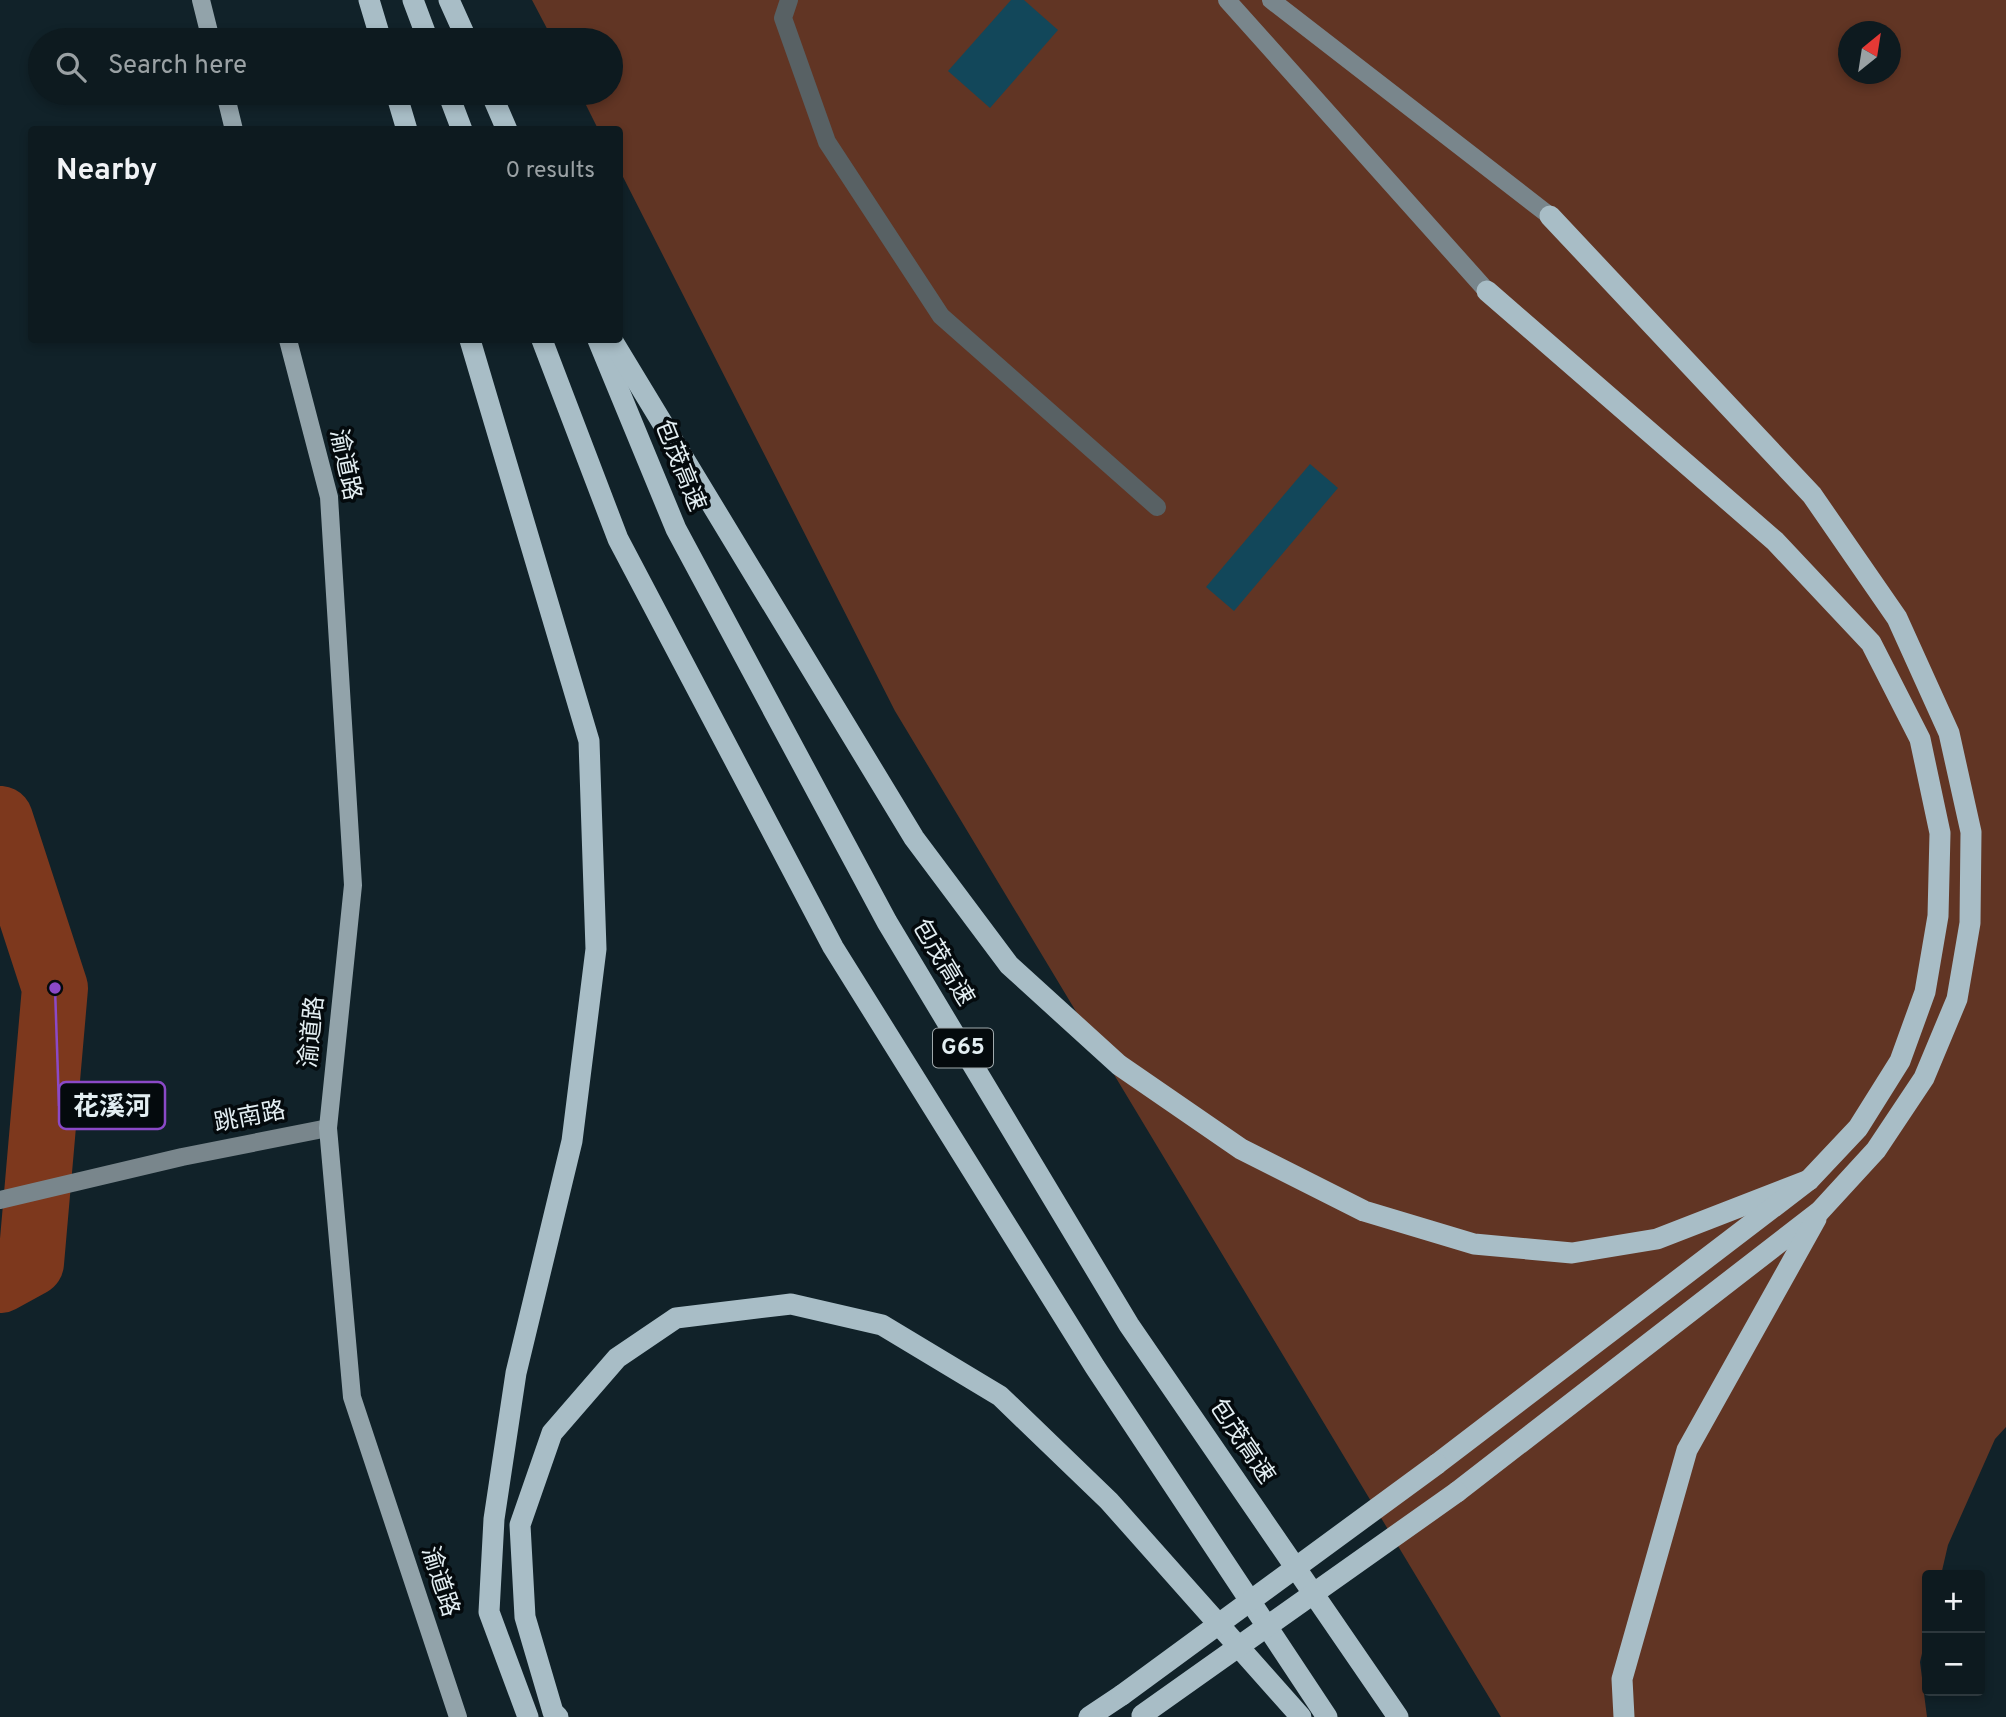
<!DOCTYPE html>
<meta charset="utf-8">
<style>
:root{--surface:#0d1a1f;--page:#1b272c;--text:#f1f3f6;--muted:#9aa1a4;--line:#2d383d}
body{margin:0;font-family:Overpass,"Noto Sans SC",sans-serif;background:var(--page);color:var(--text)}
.controls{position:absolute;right:21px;bottom:21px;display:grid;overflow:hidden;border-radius:7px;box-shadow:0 4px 10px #0003}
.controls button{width:63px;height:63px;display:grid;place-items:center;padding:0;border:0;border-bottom:2px solid var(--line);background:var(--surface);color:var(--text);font:35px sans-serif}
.compass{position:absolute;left:1838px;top:21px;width:63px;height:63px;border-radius:50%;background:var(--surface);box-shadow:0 4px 10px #0003;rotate:30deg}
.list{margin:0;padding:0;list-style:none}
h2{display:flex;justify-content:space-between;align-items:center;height:91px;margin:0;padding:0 28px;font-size:30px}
h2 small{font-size:23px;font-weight:400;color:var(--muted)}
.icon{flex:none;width:38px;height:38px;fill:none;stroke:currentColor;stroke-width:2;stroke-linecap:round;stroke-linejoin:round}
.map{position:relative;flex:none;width:2006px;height:1717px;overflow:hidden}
.search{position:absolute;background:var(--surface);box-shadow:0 4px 10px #0003;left:28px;top:28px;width:595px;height:77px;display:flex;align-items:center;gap:18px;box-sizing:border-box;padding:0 24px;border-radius:38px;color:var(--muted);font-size:26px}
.panel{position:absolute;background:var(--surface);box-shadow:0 4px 10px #0003;left:28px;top:126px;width:595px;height:217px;border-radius:7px}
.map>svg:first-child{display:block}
.green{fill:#613524;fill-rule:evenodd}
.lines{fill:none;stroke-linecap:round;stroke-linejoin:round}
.river{stroke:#7d381d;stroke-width:66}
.building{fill:#12475a}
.lane{stroke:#586164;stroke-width:18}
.secondary{stroke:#79868c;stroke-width:18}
.primary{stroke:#92a3aa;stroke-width:18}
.highway{stroke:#a8bdc6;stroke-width:21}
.highway-bridge{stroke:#a8bdc6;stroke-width:21}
.labels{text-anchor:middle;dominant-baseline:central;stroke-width:7;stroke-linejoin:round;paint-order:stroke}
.shield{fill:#040a0d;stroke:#a0aaad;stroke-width:2}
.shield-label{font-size:23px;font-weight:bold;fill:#e3eef2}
.street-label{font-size:24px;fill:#e3eef2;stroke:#040a0d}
.leader{fill:none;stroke:#8b49c7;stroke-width:2.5}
.callout-dot{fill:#8b49c7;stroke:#040a0d;stroke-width:2.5}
.callout{fill:#040a0d;stroke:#8b49c7;stroke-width:2.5}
.callout-label{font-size:26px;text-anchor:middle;font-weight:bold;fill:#e3eef2}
</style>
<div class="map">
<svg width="2006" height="1717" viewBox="0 0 2006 1717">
<rect width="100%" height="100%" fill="#112229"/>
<!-- green -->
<path class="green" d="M532,0H2006V1427L1995,1439L1948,1545L1941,1575H1927V1632L1920,1662L1927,1717H1501L895,711L620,171V130L598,129L580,93H611V40H553ZM1848,32H1890V74H1848Z"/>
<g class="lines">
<!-- river -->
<path class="river" d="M0,819L55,988L31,1263L0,1280"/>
</g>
<!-- building -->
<g class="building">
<path d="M1011,0H1024L1058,30L990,108L948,71Z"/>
<path d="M1310,464L1338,488L1234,611L1206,587Z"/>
</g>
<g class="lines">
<!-- lane -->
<path class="lane" d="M789,0L783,18L827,142L941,316L1157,507"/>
<!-- secondary -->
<g class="secondary">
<path d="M1227,0L1487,291"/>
<path d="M1271,0L1550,216"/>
<path d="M0,1200L182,1157L328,1128"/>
</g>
<!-- primary -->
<g class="primary">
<path d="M201,0L211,40"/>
<path d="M225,93L234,130"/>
<path d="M288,340L329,497L353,885L328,1128L352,1397L458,1717"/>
</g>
<!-- highway -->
<g class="highway">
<path d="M369,0L381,40"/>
<path d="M413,0L428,40"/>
<path d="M449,0L467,40"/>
<path d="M396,93L407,130"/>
<path d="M448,93L462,130"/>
<path d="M491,93L507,130"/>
<path d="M470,340L589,741L596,949L572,1141L516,1373L494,1519L489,1612L528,1717"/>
<path d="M542,340L618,539L833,947L1095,1367L1327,1717"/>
<path d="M598,340L676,529L887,922L1129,1325L1398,1717"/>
<path d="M612,340L914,838L1009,965L1119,1065L1241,1149L1364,1211L1474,1244L1572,1253L1657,1239L1809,1180"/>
<path d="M1437,1464L1809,1180L1858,1128L1900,1061L1925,992L1938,916L1940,833L1920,739L1871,643L1775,541L1487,291"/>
<path d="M1457,1492L1820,1211L1876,1150L1924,1078L1957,999L1970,923L1971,832L1949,733L1897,618L1812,495L1550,216"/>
<path d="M558,1717L553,1712L525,1617L520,1525L552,1433L617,1358L676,1318L791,1304L882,1325L1000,1396L1109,1501L1301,1717"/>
<path d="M1089,1717L1122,1695"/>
<path d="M1624,1717L1622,1679L1687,1450L1816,1219"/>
</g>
<!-- highway-bridge -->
<g class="highway-bridge">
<path d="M1122,1695L1437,1464"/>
<path d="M1142,1715L1457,1492"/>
</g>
</g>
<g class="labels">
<!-- shield labels -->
<rect class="shield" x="933" y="1028.5" width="60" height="39" rx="5"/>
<g class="shield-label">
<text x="963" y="1048">G65</text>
</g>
<!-- street labels -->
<g class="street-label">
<text transform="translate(344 465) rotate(78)">渝道路</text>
<text transform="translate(679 466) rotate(68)">包茂高速</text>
<text transform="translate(942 963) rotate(59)">包茂高速</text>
<text transform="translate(313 1032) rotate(-84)">渝道路</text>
<text transform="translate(250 1118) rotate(-11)">跳南路</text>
<text transform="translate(1241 1442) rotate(56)">包茂高速</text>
<text transform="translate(439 1582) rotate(72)">渝道路</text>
</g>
</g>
<!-- callouts -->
<path class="leader" d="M55 988L59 1106"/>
<circle class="callout-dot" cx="55" cy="988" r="7"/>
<rect class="callout" x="59" y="1082" width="106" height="47" rx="7"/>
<g class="callout-label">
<text x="112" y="1115">花溪河</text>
</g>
</svg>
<div class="controls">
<button>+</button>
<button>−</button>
</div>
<svg class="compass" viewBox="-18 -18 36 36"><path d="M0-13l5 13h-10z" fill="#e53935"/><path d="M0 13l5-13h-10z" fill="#9aa1a4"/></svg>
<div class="search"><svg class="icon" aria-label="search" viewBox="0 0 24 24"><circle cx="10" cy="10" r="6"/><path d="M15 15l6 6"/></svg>Search here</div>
<section class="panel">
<h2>Nearby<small>0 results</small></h2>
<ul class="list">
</ul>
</section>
</div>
